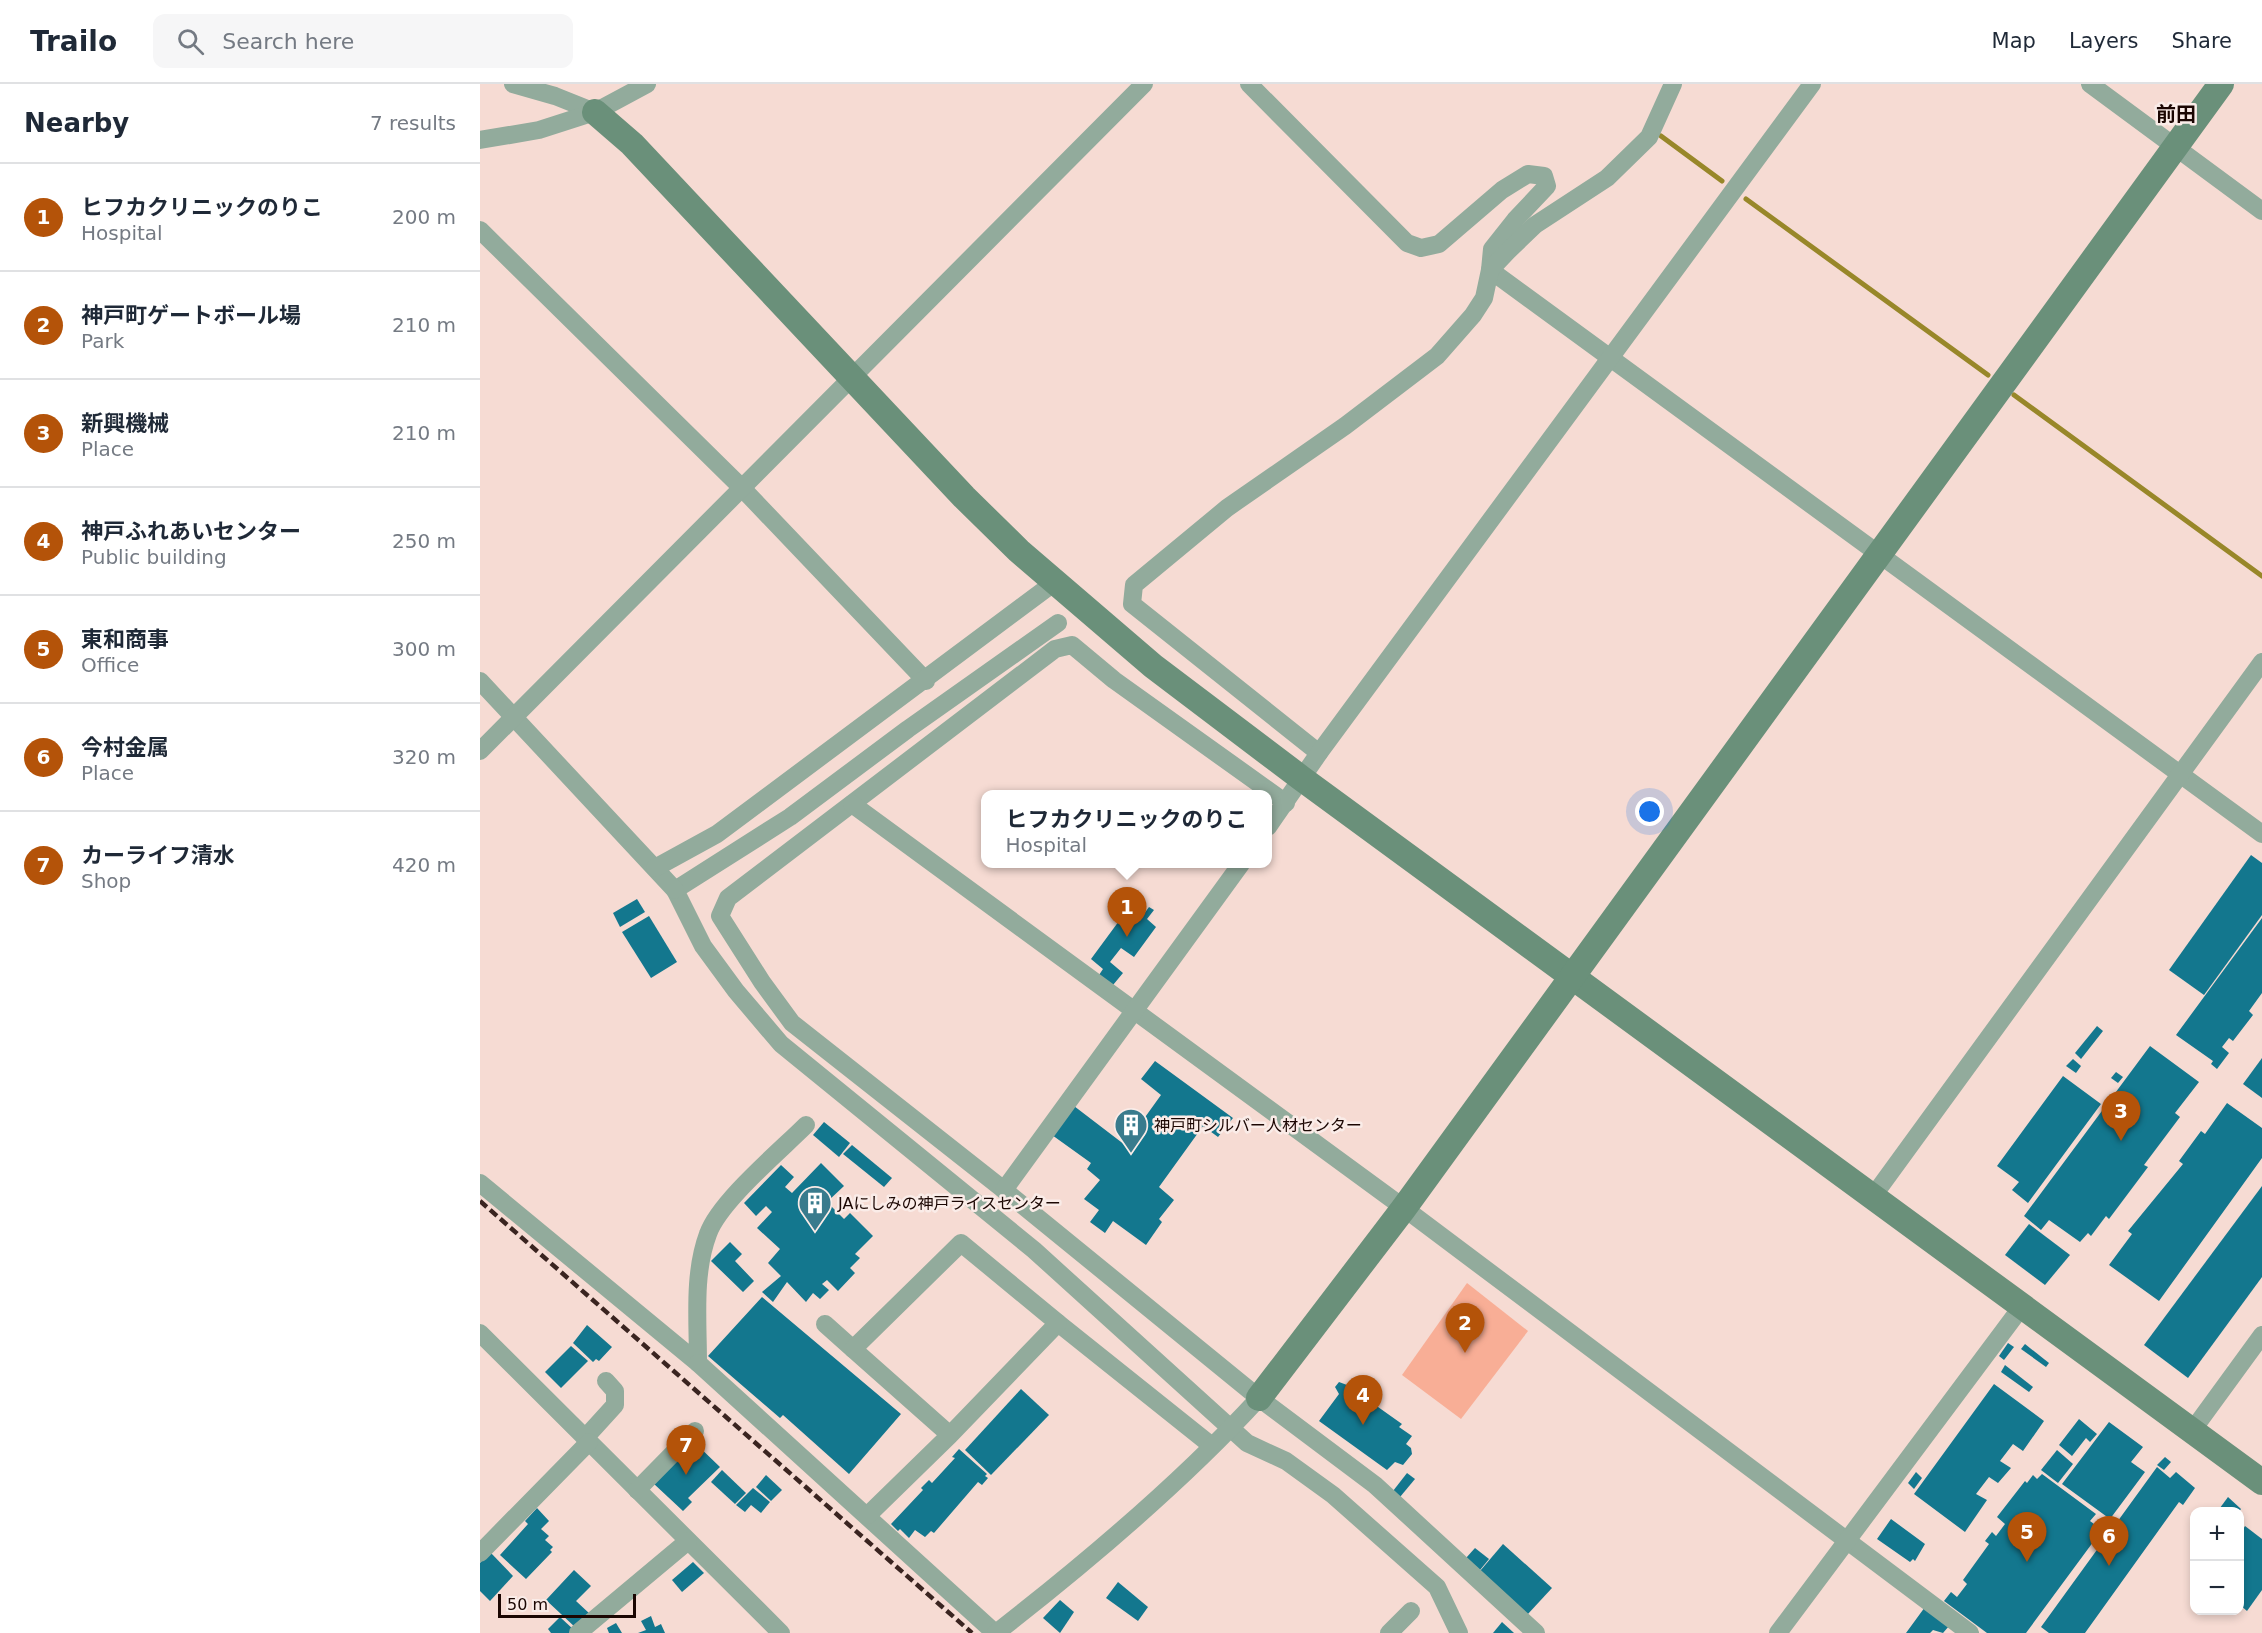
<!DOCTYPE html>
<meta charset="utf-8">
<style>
:root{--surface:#fff;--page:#f6f6f7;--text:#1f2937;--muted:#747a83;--line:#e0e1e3;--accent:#b45309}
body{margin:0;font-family:"DejaVu Sans","Noto Sans JP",sans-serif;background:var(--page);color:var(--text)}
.controls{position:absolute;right:18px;bottom:18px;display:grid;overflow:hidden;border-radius:12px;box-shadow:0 3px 9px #0003}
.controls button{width:54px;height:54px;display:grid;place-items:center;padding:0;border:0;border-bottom:2px solid var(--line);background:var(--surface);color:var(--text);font:30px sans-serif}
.scale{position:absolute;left:18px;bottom:15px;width:138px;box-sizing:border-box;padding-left:6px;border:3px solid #1b0602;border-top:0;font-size:16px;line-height:21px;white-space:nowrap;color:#1b0602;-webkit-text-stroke:4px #faece8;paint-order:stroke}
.you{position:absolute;left:1170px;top:728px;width:21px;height:21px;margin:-15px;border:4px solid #fff;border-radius:50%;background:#1a73e8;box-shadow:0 0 0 9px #1a73e833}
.badge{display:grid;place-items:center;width:39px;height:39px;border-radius:50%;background:var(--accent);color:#fff;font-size:20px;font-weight:700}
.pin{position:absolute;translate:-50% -50px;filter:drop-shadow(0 2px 3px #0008)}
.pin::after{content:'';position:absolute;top:32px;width:21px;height:18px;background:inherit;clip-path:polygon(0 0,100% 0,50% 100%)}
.popup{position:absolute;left:501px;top:706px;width:291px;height:78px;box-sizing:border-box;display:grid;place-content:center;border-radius:12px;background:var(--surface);filter:drop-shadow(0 2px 4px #0005);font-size:20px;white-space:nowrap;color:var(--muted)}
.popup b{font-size:22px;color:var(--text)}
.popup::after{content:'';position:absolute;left:50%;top:100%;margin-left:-12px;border:12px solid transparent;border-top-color:var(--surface)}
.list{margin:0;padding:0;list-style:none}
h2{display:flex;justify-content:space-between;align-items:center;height:78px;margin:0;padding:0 24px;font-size:26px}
h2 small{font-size:20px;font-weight:400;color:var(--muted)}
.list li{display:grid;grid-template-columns:39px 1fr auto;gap:18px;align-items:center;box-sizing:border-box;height:108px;padding:0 24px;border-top:2px solid var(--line)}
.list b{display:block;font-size:22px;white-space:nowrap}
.list p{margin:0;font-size:20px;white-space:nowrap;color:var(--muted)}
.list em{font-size:20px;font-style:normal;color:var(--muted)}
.icon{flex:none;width:33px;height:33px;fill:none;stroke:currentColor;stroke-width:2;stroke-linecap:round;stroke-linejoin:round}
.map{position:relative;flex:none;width:1782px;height:1549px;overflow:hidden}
header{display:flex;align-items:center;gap:36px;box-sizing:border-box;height:84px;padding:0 30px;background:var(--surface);border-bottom:2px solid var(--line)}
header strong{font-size:28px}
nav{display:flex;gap:33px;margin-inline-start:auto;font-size:21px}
.search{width:420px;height:54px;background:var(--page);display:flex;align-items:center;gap:15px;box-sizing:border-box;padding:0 21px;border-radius:12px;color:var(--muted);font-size:22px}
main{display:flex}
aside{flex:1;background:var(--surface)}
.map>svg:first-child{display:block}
.green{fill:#f8ae96}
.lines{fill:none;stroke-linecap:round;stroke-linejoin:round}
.stream{stroke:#988729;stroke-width:5}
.building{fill:#13778e}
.street{stroke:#92ab9c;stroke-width:18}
.secondary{stroke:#6a907a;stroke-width:26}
.rail{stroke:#3a2420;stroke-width:4.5;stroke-dasharray:9 4.5;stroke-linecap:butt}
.labels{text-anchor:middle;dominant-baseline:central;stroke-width:5;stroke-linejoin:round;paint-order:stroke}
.poi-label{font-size:16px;fill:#1b0602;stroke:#faece8;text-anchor:start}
.quarter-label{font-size:20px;font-weight:bold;fill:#1b0602;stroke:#faece8}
</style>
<header>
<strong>Trailo</strong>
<div class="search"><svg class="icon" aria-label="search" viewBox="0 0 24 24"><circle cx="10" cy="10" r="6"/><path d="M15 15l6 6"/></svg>Search here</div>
<nav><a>Map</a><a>Layers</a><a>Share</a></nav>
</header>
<main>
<aside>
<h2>Nearby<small>7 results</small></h2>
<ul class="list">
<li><span class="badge">1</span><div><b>ヒフカクリニックのりこ</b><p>Hospital</p></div><em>200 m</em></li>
<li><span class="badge">2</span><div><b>神戸町ゲートボール場</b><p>Park</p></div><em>210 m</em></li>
<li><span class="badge">3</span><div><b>新興機械</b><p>Place</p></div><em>210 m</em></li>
<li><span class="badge">4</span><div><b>神戸ふれあいセンター</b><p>Public building</p></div><em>250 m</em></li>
<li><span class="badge">5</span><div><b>東和商事</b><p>Office</p></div><em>300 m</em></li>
<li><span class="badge">6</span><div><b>今村金属</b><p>Place</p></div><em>320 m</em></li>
<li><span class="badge">7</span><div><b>カーライフ清水</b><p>Shop</p></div><em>420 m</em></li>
</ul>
</aside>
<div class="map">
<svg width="1782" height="1549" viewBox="0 0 1782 1549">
<rect width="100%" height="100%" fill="#f6dbd3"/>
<!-- green -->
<path class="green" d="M987,1199L1048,1247L981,1335L922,1291Z"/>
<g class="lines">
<!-- stream -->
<g class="stream">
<path d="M1181,52L1242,97"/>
<path d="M1266,115L1508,291"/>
<path d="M1534,311L1782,492"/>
</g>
</g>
<!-- building -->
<g class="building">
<path d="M1771,771L1782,779V831L1724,911L1689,886Z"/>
<path d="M157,815L165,828L140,843L133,829Z"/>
<path d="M651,820L660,826L657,830L661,834L669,823L674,826L667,835L676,843L654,873L641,864L630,878L643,889L633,901L619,891L623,885L611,875L639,837L641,839L646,832L644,831Z"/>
<path d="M169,832L197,878L171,894L142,848Z"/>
<path d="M1782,834V909L1769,927L1773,931L1753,957L1749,954L1742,963L1749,969L1737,985L1731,980L1733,977L1696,951Z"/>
<path d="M1617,942L1623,947L1601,975L1595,969Z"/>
<path d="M1670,962L1719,998L1695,1029L1700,1033L1664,1081L1668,1083L1629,1135L1626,1132L1611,1152L1608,1149L1600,1158L1569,1136L1561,1146L1544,1132Z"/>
<path d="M1782,974V1014L1763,1000Z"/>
<path d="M1593,975L1601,982L1596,989L1586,982Z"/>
<path d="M675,977L753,1034L738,1053L723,1042L679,1103L694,1116L679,1135L682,1138L666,1161L633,1137L625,1149L610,1138L619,1126L604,1115L620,1096L607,1085L611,1079L572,1051L594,1022L645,1061L681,1011L661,995Z"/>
<path d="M1636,988L1643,993L1638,999L1631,994Z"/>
<path d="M1583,992L1621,1020L1548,1119L1532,1106L1539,1098L1517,1082Z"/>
<path d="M1747,1019L1782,1044V1074L1679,1217L1629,1181L1652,1150L1648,1147L1703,1080L1699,1077L1721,1047L1725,1050Z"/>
<path d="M344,1038L370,1059L359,1073L333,1051Z"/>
<path d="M372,1061L412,1094L404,1103L363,1070Z"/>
<path d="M341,1079L364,1102L347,1118L364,1135L370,1129L393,1152L375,1170L380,1174L370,1184L375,1189L358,1207L347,1196L342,1200L349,1206L340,1215L333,1209L326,1218L307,1198L293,1218L282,1208L301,1192L288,1179L300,1165L277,1144L292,1128L286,1122L276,1132L264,1119L301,1081L314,1093L305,1103L312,1109Z"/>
<path d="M1782,1102V1193L1708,1294L1664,1261Z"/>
<path d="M1549,1140L1590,1171L1565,1201L1525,1171Z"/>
<path d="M250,1158L262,1170L255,1177L274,1197L263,1208L231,1177Z"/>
<path d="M282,1213L421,1330L369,1390L303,1331L300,1334L228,1272Z"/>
<path d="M107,1241L132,1263L119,1277L116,1275L113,1278L93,1259Z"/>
<path d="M1528,1259L1534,1263L1524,1276L1519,1272Z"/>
<path d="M1545,1260L1569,1279L1566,1283L1541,1265Z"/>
<path d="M91,1262L108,1277L81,1304L65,1288Z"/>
<path d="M1525,1281L1553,1303L1549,1308L1521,1288Z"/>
<path d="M859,1298L867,1301L922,1340L919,1343L932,1352L926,1360L931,1364L932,1370L923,1381L915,1378L907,1386L839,1337L859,1310L855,1303Z"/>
<path d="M1514,1300L1564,1337L1543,1367L1533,1360L1520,1377L1531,1384L1518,1399L1509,1393L1496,1410L1507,1416L1485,1448L1434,1410Z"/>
<path d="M541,1305L569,1331L511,1391L485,1366Z"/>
<path d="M1599,1335L1617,1350L1610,1358L1606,1354L1592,1372L1579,1361Z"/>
<path d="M1629,1338L1663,1363L1651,1378L1665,1388L1630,1435L1582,1400Z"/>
<path d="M214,1358L240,1383L208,1414L212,1418L203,1427L173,1399Z"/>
<path d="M479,1365L507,1390L505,1392L508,1394L502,1401L498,1398L454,1449L451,1447L445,1453L435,1446L429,1454L420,1445L418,1447L411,1440L443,1406L441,1404L449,1396L452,1399L475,1374L472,1373Z"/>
<path d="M1577,1366L1593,1380L1578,1399L1561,1386Z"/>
<path d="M1685,1373L1691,1378L1684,1386L1677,1381Z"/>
<path d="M1677,1383L1690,1394L1696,1388L1715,1404L1703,1421L1699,1418L1605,1549H1569L1561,1543Z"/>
<path d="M242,1386L266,1409L255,1420L231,1398Z"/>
<path d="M1436,1388L1442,1394L1434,1405L1428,1399Z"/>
<path d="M927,1389L935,1395L920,1413L913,1407Z"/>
<path d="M1562,1390L1616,1430L1610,1437L1622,1446L1546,1549H1507L1464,1517L1471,1508L1477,1513L1487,1500L1483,1496L1509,1460L1505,1457L1512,1448L1516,1452L1525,1440L1517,1433L1545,1397L1547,1399L1553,1391L1557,1395Z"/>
<path d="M286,1391L302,1406L291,1417L276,1403Z"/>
<path d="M273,1404L290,1418L281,1429L271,1421L265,1428L256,1421Z"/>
<path d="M1748,1413L1761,1425L1759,1428H1737Z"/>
<path d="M57,1424L69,1437L61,1445L69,1452L65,1456L73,1463L70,1466L72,1468L46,1495L20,1471L48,1440L45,1437Z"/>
<path d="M1411,1435L1445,1460L1435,1477L1433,1475L1430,1478L1397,1455Z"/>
<path d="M1765,1442L1782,1455V1506L1767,1527L1760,1521V1450Z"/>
<path d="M1023,1460L1072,1504L1047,1531L1000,1487Z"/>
<path d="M995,1464L1009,1475L1000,1486L986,1474Z"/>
<path d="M10,1468L33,1492L10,1517L0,1507V1479Z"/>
<path d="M213,1478L224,1489L202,1508L192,1496Z"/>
<path d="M94,1486L111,1502L96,1517L110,1530L96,1544L66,1516Z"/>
<path d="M638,1498L668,1523L658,1537L626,1514Z"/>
<path d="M580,1516L594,1528L580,1549L563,1534Z"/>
<path d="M1445,1523L1469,1542L1463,1549L1453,1546L1450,1549H1426Z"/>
<path d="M171,1532L175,1543L181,1540L185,1549H158L166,1546L161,1537Z"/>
<path d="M80,1533L94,1546L91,1549H71L68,1545Z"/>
<path d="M1022,1538L1034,1549H1013Z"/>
<path d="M136,1539L142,1549H129L127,1544Z"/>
</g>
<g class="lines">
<!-- street -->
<g class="street">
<path d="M33,0L75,12L115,28"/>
<path d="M769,0L927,159L941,164L959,160L1022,106L1048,90L1064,92L1067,102L1035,136L1012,165L1010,186L1782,750"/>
<path d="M1610,0L1782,127"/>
<path d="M0,56L59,46L115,28L167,0"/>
<path d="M0,146L261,403L446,597"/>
<path d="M578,539L428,645L310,733L195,806L223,862L256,907L301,960L554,1166L767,1359L806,1377L853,1411L957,1503L979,1549"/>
<path d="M0,597L195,806"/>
<path d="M0,667L664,0"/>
<path d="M839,669L652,520L654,501L747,424L865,342L957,272L993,231L1004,214L1010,186L1027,168L1055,141L1127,94L1169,53L1193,0"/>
<path d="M806,719L634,596L592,561L575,565L248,814L240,832L282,898L312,939L524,1106L779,1314L895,1401L1056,1549"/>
<path d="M372,720L924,1124L1490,1549"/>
<path d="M788,743L839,669L1332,0"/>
<path d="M175,784L237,750L575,498"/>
<path d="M0,1099L218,1279C218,1237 213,1190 228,1150C239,1118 300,1067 326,1041"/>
<path d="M524,1106L761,780"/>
<path d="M1394,1111L1782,578"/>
<path d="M578,1239L732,1362"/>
<path d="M345,1240L373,1265"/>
<path d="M0,1249L301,1549"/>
<path d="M218,1279L515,1549"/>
<path d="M1712,1347L1782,1251"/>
<path d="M105,1354L135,1321V1307L126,1297"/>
<path d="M157,1406L215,1347"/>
<path d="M388,1431L470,1351L373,1265L481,1159L578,1239L470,1351"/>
<path d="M0,1469L109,1358"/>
<path d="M98,1549L208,1457"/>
<path d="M516,1549C606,1479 702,1398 779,1314"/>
<path d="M909,1549L931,1527"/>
<path d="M1298,1549L1543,1221"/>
</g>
<!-- secondary -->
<g class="secondary">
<path d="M115,28L152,60L484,413L539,467L673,582L821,694L1782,1398"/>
<path d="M779,1314L924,1124L1741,0"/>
</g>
<!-- rail -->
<path class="rail" d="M0,1117L492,1549"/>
</g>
<!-- icons -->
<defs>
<g id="building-pin" transform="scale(1.725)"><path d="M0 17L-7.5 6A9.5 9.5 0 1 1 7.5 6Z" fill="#397b8d" stroke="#faece8"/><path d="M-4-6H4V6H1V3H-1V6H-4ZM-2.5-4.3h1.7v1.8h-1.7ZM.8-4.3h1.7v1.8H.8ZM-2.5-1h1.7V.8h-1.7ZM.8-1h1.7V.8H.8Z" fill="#fff"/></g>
</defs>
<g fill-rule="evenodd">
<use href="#building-pin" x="651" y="1041"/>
<use href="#building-pin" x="335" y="1119"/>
</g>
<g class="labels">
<!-- poi labels -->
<g class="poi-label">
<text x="674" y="1041">神戸町シルバー人材センター</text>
<text x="358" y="1119">JAにしみの神戸ライスセンター</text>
</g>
<!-- quarter labels -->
<g class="quarter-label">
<text x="1696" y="30">前田</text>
</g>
</g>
</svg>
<div class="controls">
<button>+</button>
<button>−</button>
</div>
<div class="scale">50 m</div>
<div class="you"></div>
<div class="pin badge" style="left:647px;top:853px">1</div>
<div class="popup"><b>ヒフカクリニックのりこ</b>Hospital</div>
<div class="pin badge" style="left:985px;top:1269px">2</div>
<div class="pin badge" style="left:1641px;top:1057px">3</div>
<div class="pin badge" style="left:883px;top:1341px">4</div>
<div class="pin badge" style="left:1547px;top:1478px">5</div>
<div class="pin badge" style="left:1629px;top:1482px">6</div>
<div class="pin badge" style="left:206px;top:1391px">7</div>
</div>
</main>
